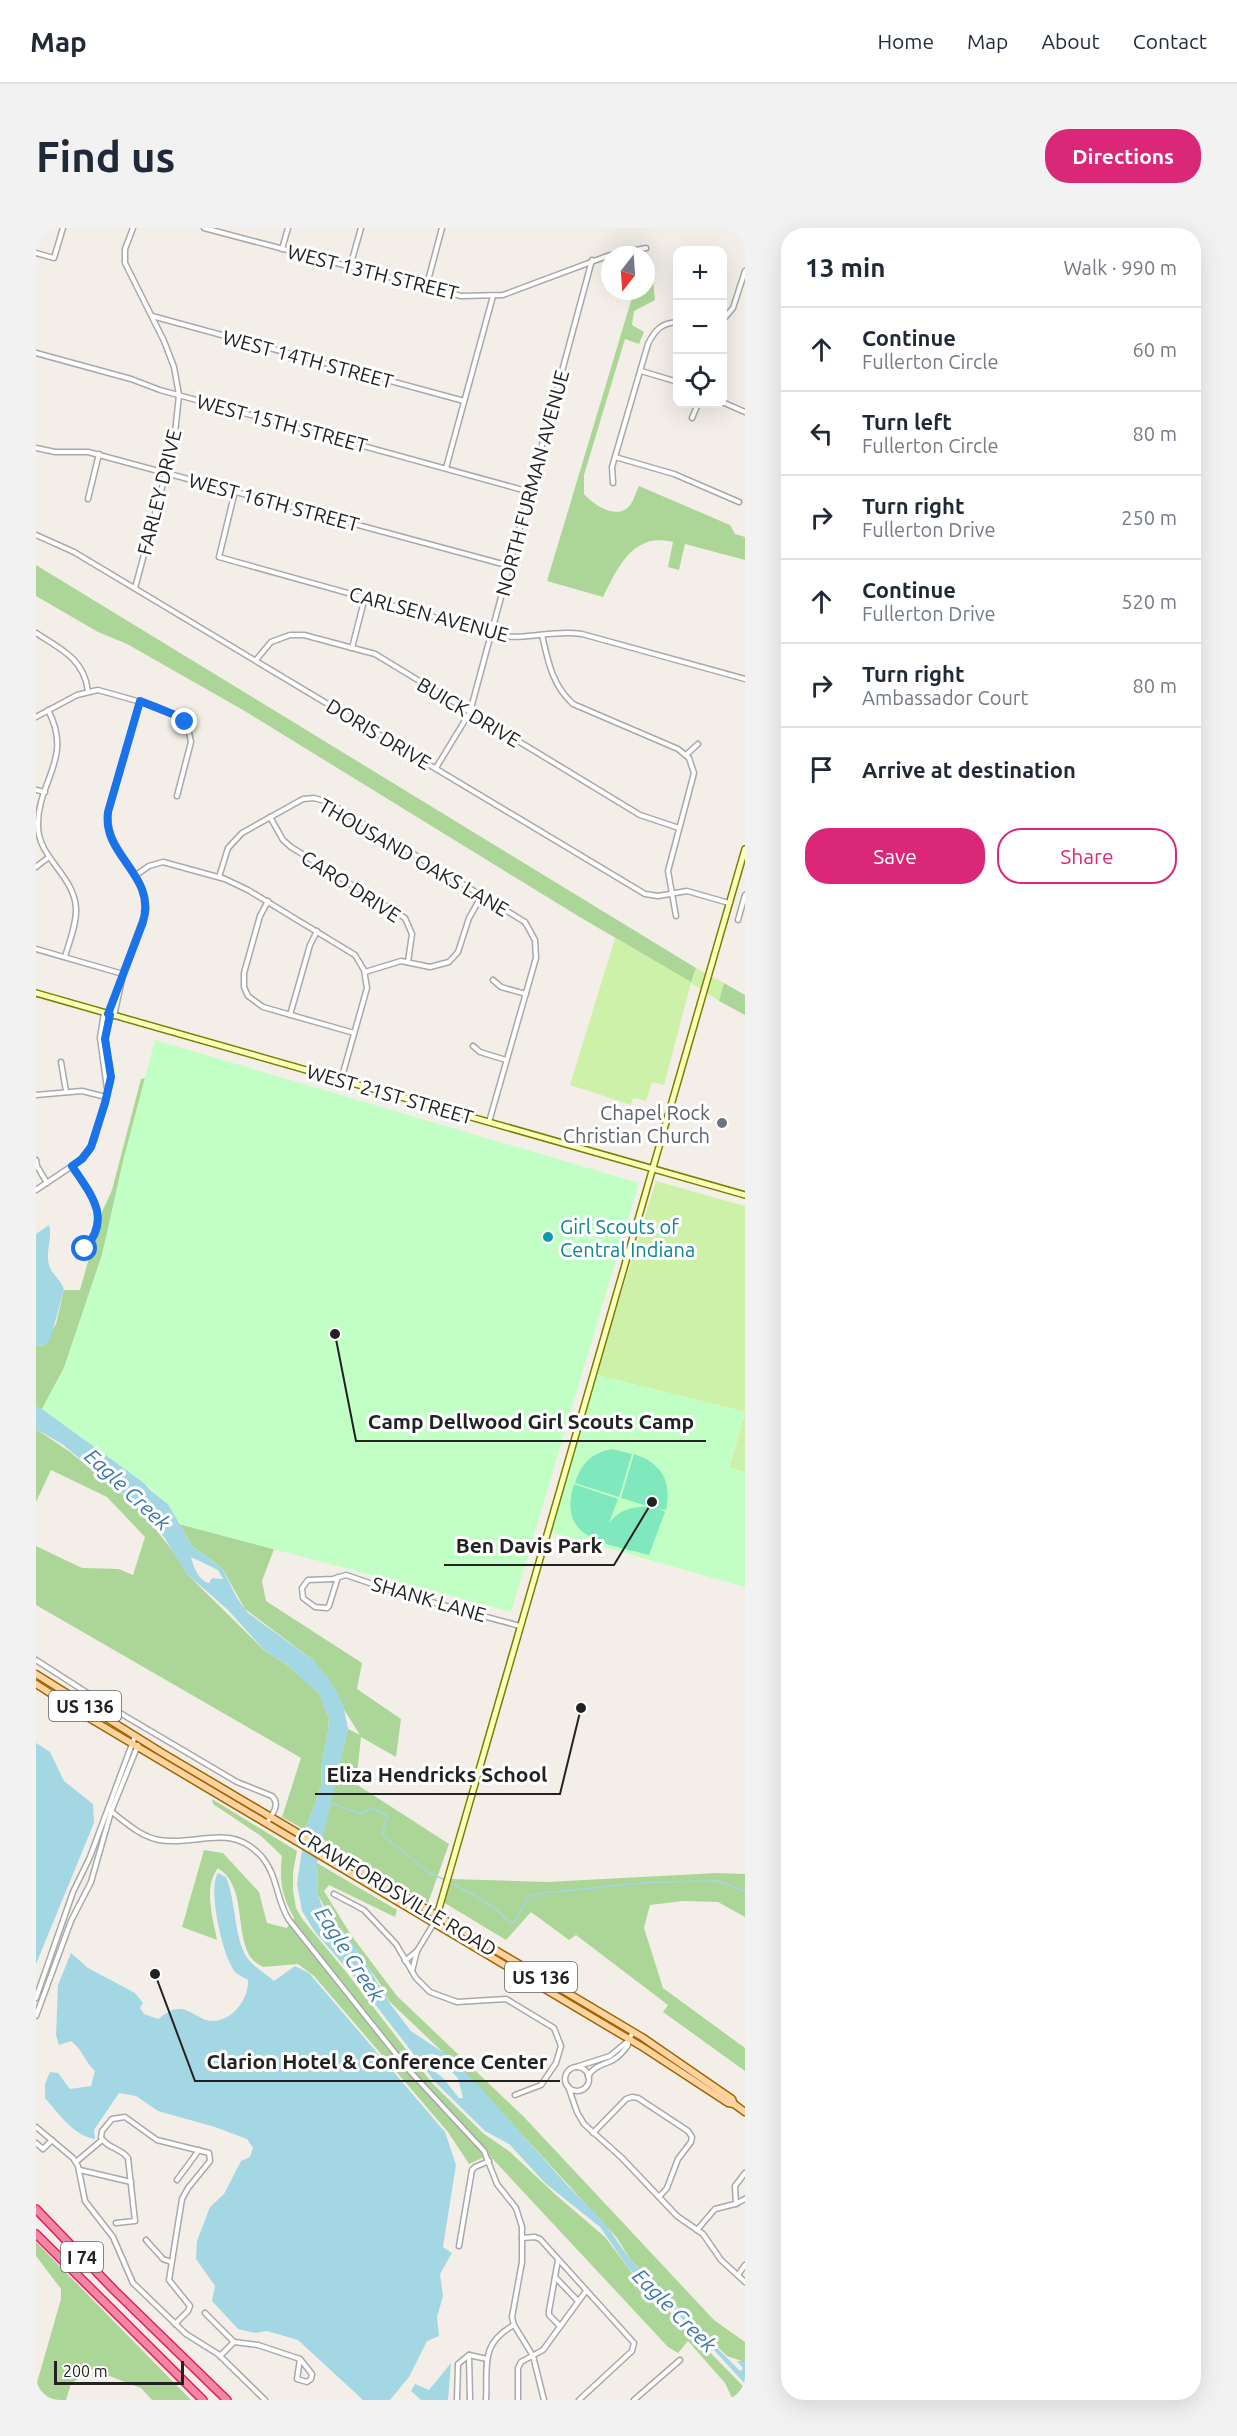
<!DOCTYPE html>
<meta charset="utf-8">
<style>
:root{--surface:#fff;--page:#f2f2f3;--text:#1f2937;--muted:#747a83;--line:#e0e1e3;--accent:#db2777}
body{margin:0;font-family:Ubuntu,sans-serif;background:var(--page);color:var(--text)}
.controls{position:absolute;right:18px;top:18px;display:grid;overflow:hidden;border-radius:12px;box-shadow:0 6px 24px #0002}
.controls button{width:54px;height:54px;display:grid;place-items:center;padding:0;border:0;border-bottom:2px solid var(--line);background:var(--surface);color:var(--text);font:30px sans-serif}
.compass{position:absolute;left:565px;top:18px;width:54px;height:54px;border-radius:50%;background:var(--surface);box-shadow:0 6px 24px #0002;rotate:197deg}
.scale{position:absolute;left:18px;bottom:15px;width:130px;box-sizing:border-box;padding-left:6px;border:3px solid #222;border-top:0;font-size:16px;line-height:21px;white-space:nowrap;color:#222;-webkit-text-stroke:4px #fff;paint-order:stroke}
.stop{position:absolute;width:18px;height:18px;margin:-14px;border:4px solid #1a73e8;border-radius:50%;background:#fff}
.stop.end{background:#1a73e8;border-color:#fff;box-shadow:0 2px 6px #0008}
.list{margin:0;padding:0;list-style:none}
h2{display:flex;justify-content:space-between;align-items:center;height:78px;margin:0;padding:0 24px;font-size:26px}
h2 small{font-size:20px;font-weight:400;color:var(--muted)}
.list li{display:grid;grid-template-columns:39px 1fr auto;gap:18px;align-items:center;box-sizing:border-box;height:84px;padding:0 24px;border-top:2px solid var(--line)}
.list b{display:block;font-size:22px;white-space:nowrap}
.list p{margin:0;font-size:20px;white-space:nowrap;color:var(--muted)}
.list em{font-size:20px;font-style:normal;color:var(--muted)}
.actions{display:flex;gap:12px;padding:18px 24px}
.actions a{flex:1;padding:14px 0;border:2px solid var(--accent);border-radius:24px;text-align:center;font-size:21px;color:var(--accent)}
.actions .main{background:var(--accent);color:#fff}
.icon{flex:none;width:33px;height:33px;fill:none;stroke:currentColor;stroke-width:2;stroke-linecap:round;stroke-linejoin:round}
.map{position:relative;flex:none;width:709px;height:2172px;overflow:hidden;border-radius:24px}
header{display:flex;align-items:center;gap:36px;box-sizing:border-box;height:84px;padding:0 30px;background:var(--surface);border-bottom:2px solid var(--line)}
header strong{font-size:28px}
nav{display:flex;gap:33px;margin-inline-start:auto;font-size:21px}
.intro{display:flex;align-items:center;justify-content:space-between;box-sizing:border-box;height:144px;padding:0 36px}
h1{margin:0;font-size:42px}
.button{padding:15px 27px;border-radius:24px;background:var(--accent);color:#fff;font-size:21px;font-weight:700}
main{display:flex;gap:36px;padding:0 36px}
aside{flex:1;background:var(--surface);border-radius:24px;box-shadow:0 6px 24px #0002}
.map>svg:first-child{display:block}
.grass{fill:#cef1aa}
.forest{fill:#acd698}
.park{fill:#c2ffc5}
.pitch{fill:#7fe8bd}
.water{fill:#a4d7e4;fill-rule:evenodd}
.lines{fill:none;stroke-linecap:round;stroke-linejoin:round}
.stream{stroke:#a4d7e4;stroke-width:1.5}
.street-casing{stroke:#a9a9a9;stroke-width:7}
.secondary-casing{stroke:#778100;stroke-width:8}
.primary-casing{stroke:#9f6600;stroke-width:9}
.highway-casing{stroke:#ed1867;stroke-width:10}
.street{stroke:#fff;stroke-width:4}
.secondary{stroke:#fdffb9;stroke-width:5}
.primary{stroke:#ffd3a0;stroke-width:6}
.highway{stroke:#f0899f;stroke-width:7}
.route{stroke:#1a73e8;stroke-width:8}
.worship-dot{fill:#6b7280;stroke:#fff;stroke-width:2}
.culture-dot{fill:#0f9aa8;stroke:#fff;stroke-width:2}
.labels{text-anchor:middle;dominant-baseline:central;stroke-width:6;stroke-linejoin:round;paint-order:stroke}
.shield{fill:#fff;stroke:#646464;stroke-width:1.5}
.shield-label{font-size:18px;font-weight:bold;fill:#222}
.street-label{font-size:20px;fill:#222;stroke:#fff}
.worship-label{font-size:20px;fill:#5b616d;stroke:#fff;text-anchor:end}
.culture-label{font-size:20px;fill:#0d838f;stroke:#fff;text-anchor:start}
.water-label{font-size:21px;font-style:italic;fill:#3d78ac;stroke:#fff}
.leader{fill:none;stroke:#222;stroke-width:2}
.callout-dot{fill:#222;stroke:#fff;stroke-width:2}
.callout-label{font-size:21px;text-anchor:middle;font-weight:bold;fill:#222;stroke:#fff;stroke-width:6;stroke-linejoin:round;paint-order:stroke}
</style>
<header>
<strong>Map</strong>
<nav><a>Home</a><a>Map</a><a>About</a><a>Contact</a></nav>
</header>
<div class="intro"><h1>Find us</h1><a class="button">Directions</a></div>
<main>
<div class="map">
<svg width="709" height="2172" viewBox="0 0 709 2172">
<rect width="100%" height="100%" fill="#f3efe8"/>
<!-- grass -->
<g class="grass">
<path d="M579,710L655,754L660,740L688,755L683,773L655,755L628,857L616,854L610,873L597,870L595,877L534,857Z"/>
<path d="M620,953L709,978V1184L560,1147Z"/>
<path d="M709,1185V1244L693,1240Z"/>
</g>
<!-- forest -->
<g class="forest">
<path d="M610,42L616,44L619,72L598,83L596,97L608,104L603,116L589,111L548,247V266C558,277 582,294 595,276C598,271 600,264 603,258L694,297L699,306L709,309V332L649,316L643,342L632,339L637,314C597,304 582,339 567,369L511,353L598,63H610Z"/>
<path d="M0,337L660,740L655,754L542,688L207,482L91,416L62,404L0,368Z"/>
<path d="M688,755L709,767V787L683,773Z"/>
<path d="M109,850L66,1027L28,1140L6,1181L0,1179V1117L7,1118L20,1096L28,1062H44L66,984L76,962L105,851Z"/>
<path d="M0,1201L34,1224L102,1279L140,1327L151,1346L229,1423L251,1437L283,1465L293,1490L292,1505L286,1533L285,1559L269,1602L246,1589L265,1530L0,1377V1318L46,1340L83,1341L97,1347L109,1309L71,1269L15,1242L0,1274Z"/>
<path d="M143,1296L238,1321L226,1353L230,1373L326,1435L321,1461L365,1491L360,1529L325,1509L320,1556L413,1616L392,1675L285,1610L312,1501L324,1507L277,1432L209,1381L186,1340L156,1318Z"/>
<path d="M176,1571L261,1623L257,1644V1662L260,1680L267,1692L311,1745L396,1855L448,1906L473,1923L520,1967L569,2009L596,2045L709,2160V2172H697L689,2155L652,2113L642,2125L632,2119L453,1927L433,1936L412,1904L278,1748L262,1736L227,1739C222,1736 216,1732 213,1727C199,1699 210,1658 182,1640C167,1659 177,1690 181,1712L146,1699L168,1622L187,1625L223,1664L231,1695L251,1700L258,1690C246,1668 243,1653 246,1628L225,1608L177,1576Z"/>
<path d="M281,1635L361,1682L359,1689L293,1657L288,1663L315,1707L361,1768L488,1889L678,2092L709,2114V2134L691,2128L596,2034L581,2010L435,1851L353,1773L343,1754L293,1687L282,1667Z"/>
<path d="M681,1645L709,1646V1689L682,1674L647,1673L614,1677L608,1700L627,1760L709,1820V1843L627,1784L632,1777L540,1707L533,1712L495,1684L470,1712L407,1674L415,1651L511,1654Z"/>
<path d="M0,2014L155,2172H116L105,2160L55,2141L35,2156L30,2172H0V2158L25,2071V2061L0,2028Z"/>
</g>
<!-- park -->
<g class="park">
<path d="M119,812L603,955L475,1384L143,1296L132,1276L108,1255L6,1181L28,1140L66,1027L87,933Z"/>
<path d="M560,1147L709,1184L693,1239L709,1244V1359L515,1304Z"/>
</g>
<!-- pitch -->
<g class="pitch">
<path d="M576,1221L596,1226L583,1269L539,1255C545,1235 556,1225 576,1221Z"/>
<path d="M598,1226C626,1235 636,1254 630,1282L622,1281L629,1284L613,1327C573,1316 520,1313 538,1256L582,1271L573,1295C584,1281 598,1278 615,1279L585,1270Z"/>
</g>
<!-- water -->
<g class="water">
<path d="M13,997C17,1010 9,1023 13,1037C16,1047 25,1051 28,1062L14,1112L8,1118L0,1117V1006Z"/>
<path d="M0,1179L6,1181L108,1255L114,1262L132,1276L156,1318L186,1340L201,1370L212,1385L277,1432L293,1451L307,1476L312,1501L281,1635L282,1667L286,1678L323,1724L355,1777L375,1803L411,1827L442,1857L531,1957L567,1993L596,2034L703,2142L705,2143L707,2140L701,2133H709V2156L666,2109L593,2041L564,1999L509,1955L473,1916L449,1903L399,1854L318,1749L279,1704L266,1683L261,1656L269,1602L285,1559L286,1533L292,1505L293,1490L283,1466L251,1437L229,1423L192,1382L151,1346L128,1309L99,1276L26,1216L0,1201ZM155,1329L182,1342L187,1351L176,1350L173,1355C163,1353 157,1338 155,1329ZM398,1826L422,1850L427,1870H423L408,1851L391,1837L389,1827Z"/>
<path d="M0,1515L14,1524L28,1553L57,1576L58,1595L0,1736Z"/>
<path d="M182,1645L190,1649C200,1672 198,1712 212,1731C218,1739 230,1746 238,1753L259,1738L273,1745L409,1904L420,1937L407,2019L416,2025L404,2046L407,2068L401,2089L403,2108L391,2113L373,2149L354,2172H327L262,2112L231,2103L219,2105L202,2101L176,2073L179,2058L160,2031L161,2013L174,1979L188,1966L205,1933L214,1929L217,1920L211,1911L179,1899L122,1883L100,1868L83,1865L58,1902L59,1911C38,1908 22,1885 9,1870V1856L14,1844L22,1845L34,1861L55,1858L59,1843C48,1833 47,1822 35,1813L23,1817L20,1807L22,1757L35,1725L52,1740L99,1765L107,1775L104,1780L108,1786L122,1791C129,1786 135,1781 143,1781C153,1781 161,1789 170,1792C193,1798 213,1773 212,1752C209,1750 204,1748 200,1745C187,1731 171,1661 182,1645Z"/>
<path d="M415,2135L412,2172H385L375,2163L379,2156L393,2162Z"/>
</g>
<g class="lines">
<!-- stream -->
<g class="stream">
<path d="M295,1575L325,1586L337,1580L351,1588L346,1607L394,1645L409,1652"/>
<path d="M413,1654C436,1665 457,1677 475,1695L480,1692L493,1668L506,1665L616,1654L682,1653L709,1663"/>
</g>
<!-- street casing -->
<g class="street-casing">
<g id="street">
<path d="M97,0L89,21V35L128,113L138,139L143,167L138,215L99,360"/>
<path d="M168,0L425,68L467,67L574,27"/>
<path d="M246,21L252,0"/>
<path d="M0,25L18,30L27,0"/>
<path d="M576,27L610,20"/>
<path d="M314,39L325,0"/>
<path d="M390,60L406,0"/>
<path d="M116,88L428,173"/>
<path d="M686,93L697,80L709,43"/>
<path d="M0,125L95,151L124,162L494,264"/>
<path d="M605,143L642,154"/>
<path d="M686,174L709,184"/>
<path d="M656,190L662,176"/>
<path d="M0,220L19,224H52L474,338"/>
<path d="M579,229L638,246L703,274"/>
<path d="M410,240L457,68"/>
<path d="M577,255L576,239L612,116C619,102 625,95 642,94"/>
<path d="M199,263L183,329L462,407C490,413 517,401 546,406L709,451"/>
<path d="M52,271L63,226"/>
<path d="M0,307L38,324L609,666L622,668L651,663L693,675"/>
<path d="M0,405C25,421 48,431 52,463"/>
<path d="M506,407C512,433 516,457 537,476L642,521L653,530L658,545L632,643L640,688"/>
<path d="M316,420L329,369"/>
<path d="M220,432L235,414L254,407H268L339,426L604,587L643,600"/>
<path d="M12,482C38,531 1,553 2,598C2,630 38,647 40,680C41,696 33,714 29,729"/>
<path d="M0,489L41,467L62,462L119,478L139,487L152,500L155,514L141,568"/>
<path d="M650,527L662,516"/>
<path d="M400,540L434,484L556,32"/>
<path d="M0,562L9,564"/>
<path d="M234,589L247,612L255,619L369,690L376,706L372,734"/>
<path d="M0,639L13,629"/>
<path d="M100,647L113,638L127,634L189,651L212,662L319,727L328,742L331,760L305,852"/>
<path d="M183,649L192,620L206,605L267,571L278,570L292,574L489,694L499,712L500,730L453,894"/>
<path d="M232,673L224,688L208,745V759L212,768L227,779L318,805"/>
<path d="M702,692L709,667"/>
<path d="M0,721L87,746"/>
<path d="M329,744L365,733L394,739L413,734L422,724L433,690L446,667"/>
<path d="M457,752L465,759L490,766"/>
<path d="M68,785L64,810L71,860"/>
<path d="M72,786L110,683C112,642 65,622 73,580L104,473"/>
<path d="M254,787L274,717L281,703"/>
<path d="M78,788L87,747"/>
<path d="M437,818L444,824L470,832"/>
<path d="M25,834L30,863"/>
<path d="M0,867L46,863L70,869"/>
<path d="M0,932L1,938L11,955"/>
<path d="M36,938C55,967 76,989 49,1021"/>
<path d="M0,962L42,934L52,924L58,913L74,855L69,805L74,787"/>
<path d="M302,1349L293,1378L291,1380L279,1379L267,1370L266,1360L272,1352L297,1351L310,1347L366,1366L484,1398"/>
<path d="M0,1432L67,1475L201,1554L236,1568C245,1577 236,1586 231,1595"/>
<path d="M72,1581C88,1593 103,1608 123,1612C161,1619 194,1593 226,1629C242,1648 240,1672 253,1692L371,1840L448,1923L461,1956L480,1980L486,1999V2034L476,2089L478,2097L497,2128L508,2172"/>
<path d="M298,1666L328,1682L360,1716L380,1750L394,1764L421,1774L470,1771L518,1800L525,1818L520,1835L505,1857L479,1867"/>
<path d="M369,1733L381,1723"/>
<path d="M376,1743L381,1723L398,1695"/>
<path d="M0,1770L37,1664L54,1629L99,1508"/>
<path d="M0,1788L35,1693L55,1654L75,1584L102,1517"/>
<path d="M540,1839L574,1828L592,1813"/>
<circle cx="541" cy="1851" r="12"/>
<path d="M552,1848C559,1837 568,1837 577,1832C584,1828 588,1823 592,1817V1813L597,1804"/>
<path d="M532,1858L541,1884L548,1896L586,1930L641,1988L667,2006L685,2032L709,2054"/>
<path d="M0,1899L37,1930L42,1938L49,1973L77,2009L97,2055L150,2106L182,2126L229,2172"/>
<path d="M557,1905L590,1871L596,1869L602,1870L652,1903L656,1909L655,1914L642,1931L631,1960L623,1969"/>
<path d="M0,1915L7,1921L16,1912"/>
<path d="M40,1934L66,1912"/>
<path d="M44,1942L95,1954"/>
<path d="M141,1952L163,1922"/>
<path d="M700,1976L699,1958L709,1945"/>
<path d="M80,1995L99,1993L92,1930C85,1920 70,1920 65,1909L66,1903L76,1891L89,1889L121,1912L173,1925L174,1933L152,1960L146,1971L133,2052L154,2078L152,2083L139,2096"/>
<path d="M661,2002L679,1981L699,1976L709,1971"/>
<path d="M486,2010L499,2009L504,2011L598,2115L596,2123L543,2172"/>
<path d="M110,2012L127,2031L135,2034"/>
<path d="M423,2018L436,1942L439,1939L453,1933"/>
<path d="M522,2032L513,2083V2087L524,2098"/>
<path d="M702,2047L709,2037"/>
<path d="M519,2049L542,2073"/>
<path d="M169,2085L198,2114L222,2117L264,2131"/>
<path d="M433,2127L451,2131"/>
<path d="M184,2128L198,2114"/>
<path d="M264,2131L276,2146L275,2151L271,2154L261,2151Z"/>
<path d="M421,2172L422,2136L433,2127L434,2172"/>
<path d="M450,2172C452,2139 443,2116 478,2097"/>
<path d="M482,2172V2140L485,2134L507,2122L550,2063"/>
<path d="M598,2172L644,2132"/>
</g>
</g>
<!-- secondary casing -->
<g class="secondary-casing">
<g id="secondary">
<path d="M0,765L709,967"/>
<path d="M400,1691L709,621"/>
</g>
</g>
<!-- primary casing -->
<g class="primary-casing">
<g id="primary">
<path d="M0,1446L125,1524L606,1809L696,1871L698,1876"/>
<path d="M0,1456L48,1487L608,1820L692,1875L698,1876L709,1884"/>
</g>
</g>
<!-- highway casing -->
<g class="highway-casing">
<g id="highway">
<path d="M0,1981L78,2062L191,2172"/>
<path d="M0,2006L167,2172"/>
</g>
</g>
<!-- street -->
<use href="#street" class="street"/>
<!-- secondary -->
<use href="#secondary" class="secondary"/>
<!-- primary -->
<use href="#primary" class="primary"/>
<!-- highway -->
<use href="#highway" class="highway"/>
</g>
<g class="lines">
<!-- route -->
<path class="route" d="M49,1021C76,989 55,967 36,938L46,931L55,919L69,875L75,849L69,811L74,787L72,786L107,694C121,646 66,629 72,584L104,473L139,487L149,494"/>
</g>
<!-- markers -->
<circle class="worship-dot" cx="686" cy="895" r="6"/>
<circle class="culture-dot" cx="512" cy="1009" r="6"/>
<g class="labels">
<!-- shield labels -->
<g class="shield">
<rect x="13" y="1463" width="72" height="30" rx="4.5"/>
<rect x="469" y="1734" width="72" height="30" rx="4.5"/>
<rect x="25" y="2014" width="42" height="30" rx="4.5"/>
</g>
<g class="shield-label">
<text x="49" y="1478">US 136</text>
<text x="505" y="1749">US 136</text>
<text x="46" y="2029">I 74</text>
</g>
<!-- street labels -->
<g class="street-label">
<text transform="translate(337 44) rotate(14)">WEST 13TH STREET</text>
<text transform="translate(272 131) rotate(15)">WEST 14TH STREET</text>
<text transform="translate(246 195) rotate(15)">WEST 15TH STREET</text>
<text transform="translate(496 255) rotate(-75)">NORTH FURMAN AVENUE</text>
<text transform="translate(123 264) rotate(-76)">FARLEY DRIVE</text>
<text transform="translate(238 274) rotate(15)">WEST 16TH STREET</text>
<text transform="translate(393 386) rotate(15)">CARLSEN AVENUE</text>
<text transform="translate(433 484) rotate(31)">BUICK DRIVE</text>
<text transform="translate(343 506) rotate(31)">DORIS DRIVE</text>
<text transform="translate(378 629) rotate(30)">THOUSAND OAKS LANE</text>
<text transform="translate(315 658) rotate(33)">CARO DRIVE</text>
<text transform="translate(354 866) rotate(16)">WEST 21ST STREET</text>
<text transform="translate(393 1371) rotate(16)">SHANK LANE</text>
<text transform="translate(361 1664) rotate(31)">CRAWFORDSVILLE ROAD</text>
</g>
<!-- worship labels -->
<g class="worship-label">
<text x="674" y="884">Chapel Rock<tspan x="674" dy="23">Christian Church</tspan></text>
</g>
<!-- culture labels -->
<g class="culture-label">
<text x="524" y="998">Girl Scouts of<tspan x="524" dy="23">Central Indiana</tspan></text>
</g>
<!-- water labels -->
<g class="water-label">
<text transform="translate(92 1261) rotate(43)">Eagle Creek</text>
<text transform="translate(314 1726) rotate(57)">Eagle Creek</text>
<text transform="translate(639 2082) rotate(45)">Eagle Creek</text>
</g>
</g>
<!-- callouts -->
<path class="leader" d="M299 1106L320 1213H670M616 1274L578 1337H408M545 1480L524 1566H279M119 1746L159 1853H524"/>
<g class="callout-dot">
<circle cx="299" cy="1106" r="6"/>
<circle cx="616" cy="1274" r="6"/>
<circle cx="545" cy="1480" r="6"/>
<circle cx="119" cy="1746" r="6"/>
</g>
<g class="callout-label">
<text x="495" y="1201">Camp Dellwood Girl Scouts Camp</text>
<text x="493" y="1325">Ben Davis Park</text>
<text x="401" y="1554">Eliza Hendricks School</text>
<text x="341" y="1841">Clarion Hotel &amp; Conference Center</text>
</g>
</svg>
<div class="controls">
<button>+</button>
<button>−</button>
<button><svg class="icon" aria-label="locate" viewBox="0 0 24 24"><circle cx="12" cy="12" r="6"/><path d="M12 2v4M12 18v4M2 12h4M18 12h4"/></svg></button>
</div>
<svg class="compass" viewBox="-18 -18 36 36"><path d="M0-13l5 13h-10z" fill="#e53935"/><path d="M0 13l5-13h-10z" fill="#747a83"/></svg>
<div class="scale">200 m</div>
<div class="stop" style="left:49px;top:1021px"></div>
<div class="stop end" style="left:149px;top:494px"></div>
</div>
<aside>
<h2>13 min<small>Walk · 990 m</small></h2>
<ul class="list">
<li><svg class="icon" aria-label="ahead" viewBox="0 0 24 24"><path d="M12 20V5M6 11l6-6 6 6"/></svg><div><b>Continue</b><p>Fullerton Circle</p></div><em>60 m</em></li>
<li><svg class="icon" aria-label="left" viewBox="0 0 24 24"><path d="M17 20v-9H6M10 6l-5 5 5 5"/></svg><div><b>Turn left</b><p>Fullerton Circle</p></div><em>80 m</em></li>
<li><svg class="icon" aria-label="right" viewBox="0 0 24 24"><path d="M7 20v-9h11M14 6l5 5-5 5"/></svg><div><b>Turn right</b><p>Fullerton Drive</p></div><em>250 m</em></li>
<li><svg class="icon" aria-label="ahead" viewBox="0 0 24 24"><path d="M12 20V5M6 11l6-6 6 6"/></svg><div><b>Continue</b><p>Fullerton Drive</p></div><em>520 m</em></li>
<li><svg class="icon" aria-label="right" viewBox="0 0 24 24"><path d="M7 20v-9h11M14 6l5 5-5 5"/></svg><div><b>Turn right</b><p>Ambassador Court</p></div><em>80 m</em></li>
<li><svg class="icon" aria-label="arrive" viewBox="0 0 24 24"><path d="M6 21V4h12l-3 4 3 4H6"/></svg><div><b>Arrive at destination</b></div></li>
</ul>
<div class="actions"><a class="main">Save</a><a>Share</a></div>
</aside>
</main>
